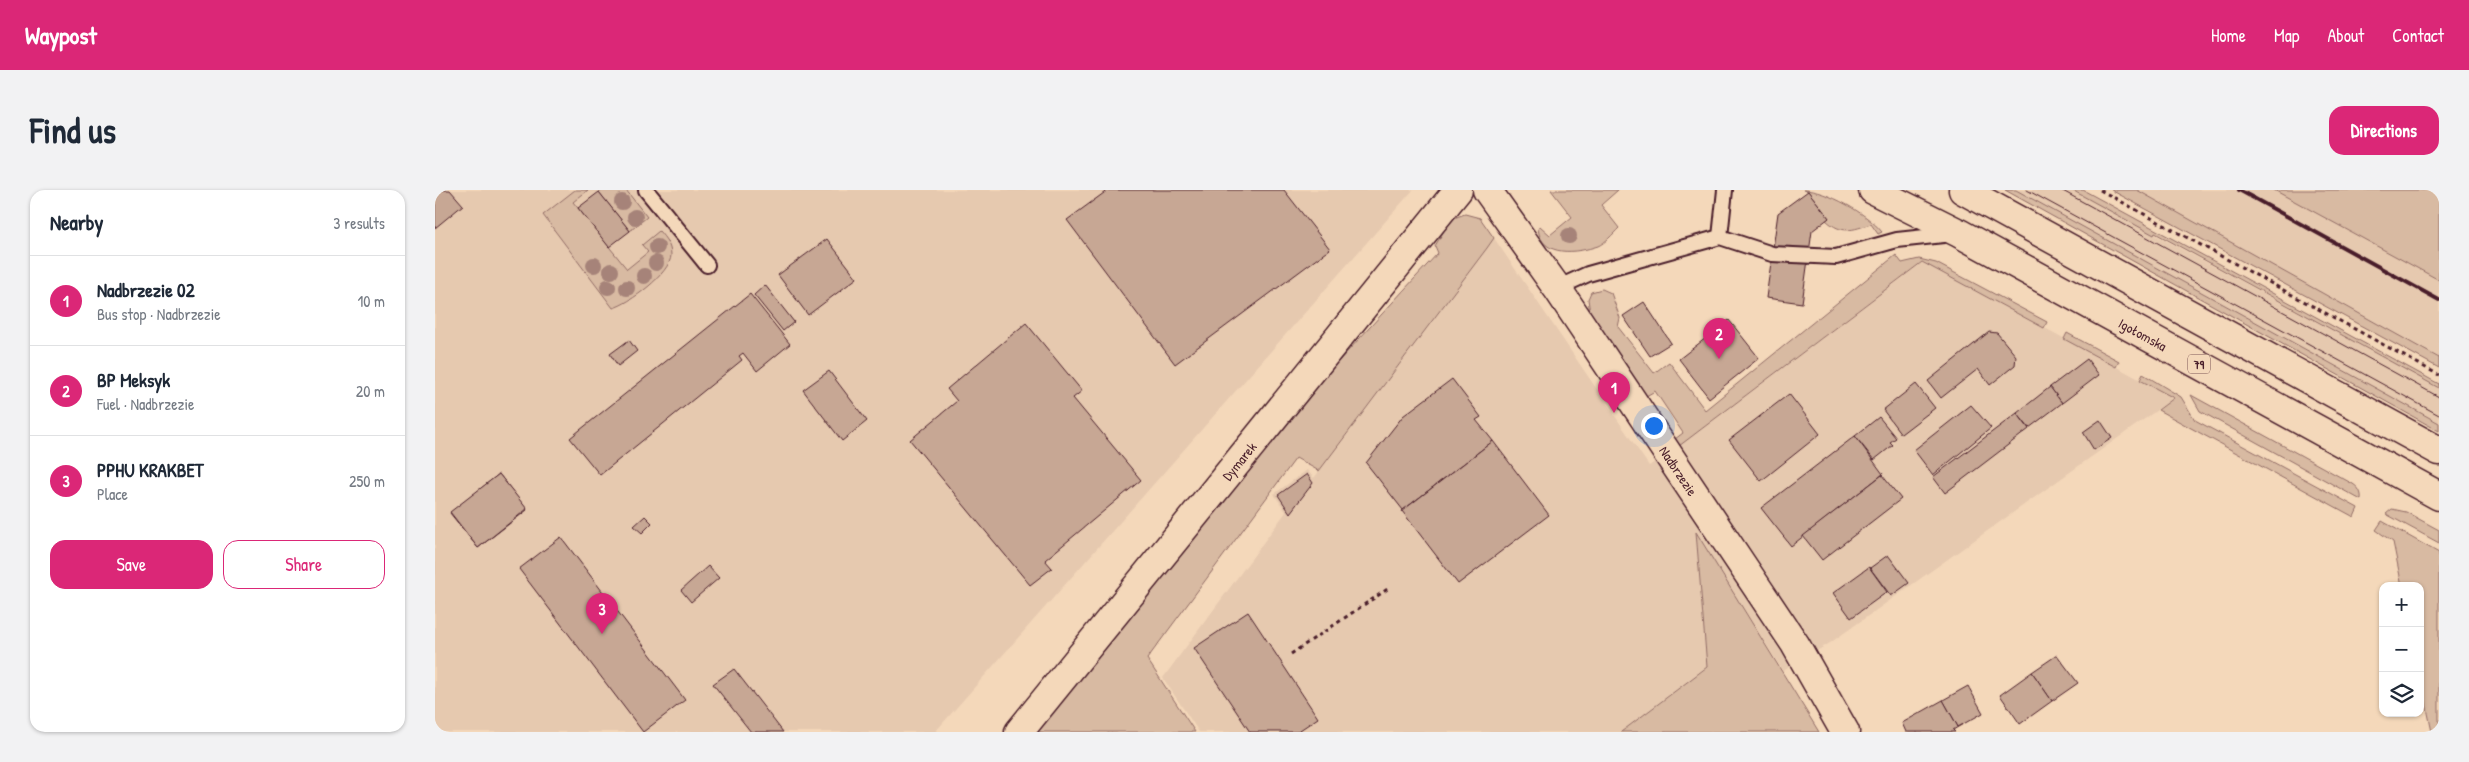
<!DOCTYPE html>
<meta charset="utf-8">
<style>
:root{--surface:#fff;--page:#f2f2f3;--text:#1f2937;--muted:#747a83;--line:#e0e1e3;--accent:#db2777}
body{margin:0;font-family:"Patrick Hand",sans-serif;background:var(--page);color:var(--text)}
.controls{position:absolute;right:15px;bottom:15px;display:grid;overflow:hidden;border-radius:10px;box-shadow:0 1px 4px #0004}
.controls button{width:45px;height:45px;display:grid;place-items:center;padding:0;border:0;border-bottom:1px solid var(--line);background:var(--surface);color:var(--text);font:25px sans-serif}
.you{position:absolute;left:1218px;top:235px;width:18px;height:18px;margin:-12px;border:4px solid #fff;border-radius:50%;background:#1a73e8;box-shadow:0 0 0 8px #1a73e833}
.badge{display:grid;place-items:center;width:32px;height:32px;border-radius:50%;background:var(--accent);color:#fff;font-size:16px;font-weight:700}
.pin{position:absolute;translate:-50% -41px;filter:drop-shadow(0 1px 2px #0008)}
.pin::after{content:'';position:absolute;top:26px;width:18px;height:15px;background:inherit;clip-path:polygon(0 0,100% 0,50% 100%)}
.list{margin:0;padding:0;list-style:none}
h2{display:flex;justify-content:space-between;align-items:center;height:65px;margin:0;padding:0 20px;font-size:21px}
h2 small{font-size:16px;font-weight:400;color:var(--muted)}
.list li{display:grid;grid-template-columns:32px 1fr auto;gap:15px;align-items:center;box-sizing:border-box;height:90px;padding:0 20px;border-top:1px solid var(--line)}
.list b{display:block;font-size:19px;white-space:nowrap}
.list p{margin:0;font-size:16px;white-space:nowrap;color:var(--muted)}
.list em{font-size:16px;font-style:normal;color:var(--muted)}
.actions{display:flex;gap:10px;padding:15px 20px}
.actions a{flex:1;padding:11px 0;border:1px solid var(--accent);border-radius:15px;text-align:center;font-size:18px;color:var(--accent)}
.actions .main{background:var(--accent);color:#fff}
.icon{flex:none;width:28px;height:28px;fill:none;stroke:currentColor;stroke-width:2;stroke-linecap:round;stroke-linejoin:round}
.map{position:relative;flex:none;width:2004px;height:542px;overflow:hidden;border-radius:15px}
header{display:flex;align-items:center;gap:30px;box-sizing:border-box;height:70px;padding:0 25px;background:var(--accent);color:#fff}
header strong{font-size:24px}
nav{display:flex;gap:28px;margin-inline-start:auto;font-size:18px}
.intro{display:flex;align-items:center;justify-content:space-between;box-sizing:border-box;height:120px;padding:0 30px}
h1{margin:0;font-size:35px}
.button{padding:12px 22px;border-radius:15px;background:var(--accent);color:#fff;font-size:18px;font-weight:700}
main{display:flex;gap:30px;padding:0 30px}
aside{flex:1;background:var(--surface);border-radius:15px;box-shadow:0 1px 4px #0004}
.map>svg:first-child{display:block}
.built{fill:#e6c9af}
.green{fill:#d8baa2;stroke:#916c66}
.building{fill:#c7a794;stroke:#4a1f2b}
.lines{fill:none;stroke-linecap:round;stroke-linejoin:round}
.lane-casing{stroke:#4a1f2b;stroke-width:18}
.street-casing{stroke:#4a1f2b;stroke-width:31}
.secondary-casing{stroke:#4a1f2b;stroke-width:31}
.primary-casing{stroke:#4a1f2b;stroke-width:31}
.path{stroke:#4a1f2b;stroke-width:3;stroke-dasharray:4 4;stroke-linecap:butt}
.lane{stroke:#f4d8ba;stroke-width:14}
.street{stroke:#f4d8ba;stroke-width:28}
.secondary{stroke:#f4d8ba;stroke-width:28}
.primary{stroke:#f4d8ba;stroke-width:28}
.tram{stroke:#4a1f2b;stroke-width:1}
.rail{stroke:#4a1f2b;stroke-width:4}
.tree{fill:#a68379}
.labels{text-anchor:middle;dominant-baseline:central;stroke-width:4.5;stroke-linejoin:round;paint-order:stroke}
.shield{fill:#f4d8ba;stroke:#7d5656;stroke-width:1}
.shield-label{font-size:12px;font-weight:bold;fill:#4a1f2b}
.street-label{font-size:14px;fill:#4a1f2b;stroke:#f4d8ba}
</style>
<header>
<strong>Waypost</strong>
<nav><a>Home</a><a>Map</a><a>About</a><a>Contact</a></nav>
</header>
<div class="intro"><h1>Find us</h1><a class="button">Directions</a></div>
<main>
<aside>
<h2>Nearby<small>3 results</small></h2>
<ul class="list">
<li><span class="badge">1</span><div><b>Nadbrzezie 02</b><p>Bus stop · Nadbrzezie</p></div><em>10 m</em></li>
<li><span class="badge">2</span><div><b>BP Meksyk</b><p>Fuel · Nadbrzezie</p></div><em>20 m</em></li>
<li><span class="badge">3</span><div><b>PPHU KRAKBET</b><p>Place</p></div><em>250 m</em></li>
</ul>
<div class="actions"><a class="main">Save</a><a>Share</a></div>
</aside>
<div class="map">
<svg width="2004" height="542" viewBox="0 0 2004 542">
<rect width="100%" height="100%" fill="#f4d8ba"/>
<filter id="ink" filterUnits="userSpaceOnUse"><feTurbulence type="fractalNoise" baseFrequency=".02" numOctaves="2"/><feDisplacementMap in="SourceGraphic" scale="10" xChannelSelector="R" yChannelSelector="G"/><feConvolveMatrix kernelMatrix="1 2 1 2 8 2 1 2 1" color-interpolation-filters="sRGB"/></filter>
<g filter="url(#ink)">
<!-- built -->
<g class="built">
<path d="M0,0H978L500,542H0Z"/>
<path d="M1581,0H1637L2004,198V233Z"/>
<path d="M1702,0H2004V168L1781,45Z"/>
<path d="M1059,48L1214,276L1271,236L1488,72L1739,208L1395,453L1348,481L1261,344L1272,477L1186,542H764L728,488L851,322L839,304L872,280L879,288Z"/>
</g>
<!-- green -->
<g class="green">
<path d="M140,0H153L138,12L192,79L213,62L207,55L224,41C230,48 236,55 236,65C236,83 194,114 178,118L108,25Z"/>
<path d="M166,0H191L212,27L195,41L164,2Z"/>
<path d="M1116,0H1183L1166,15L1184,38C1178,44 1170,53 1163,56C1142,63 1107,68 1103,39L1105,36L1115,45L1137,27Z"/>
<path d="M1368,0C1391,0 1433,24 1447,42L1443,44L1436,34C1417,40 1407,45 1391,30L1394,28L1373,1Z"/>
<path d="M1570,0H1581L2004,233V241Z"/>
<path d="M1637,0H1648L2004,194V198L1720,43L1719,45Z"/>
<path d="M1676,0H1702L2004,168V178Z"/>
<path d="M1839,0H2004V90Z"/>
<path d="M1030,24L1045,28L1059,48L1052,58L884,281L861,268L712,469L760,542H601L879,198L1003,63L1000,56L1016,29Z"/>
<path d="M1461,65L1467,73L1484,69L1501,73L1612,132L1609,138L1487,72L1244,256L1240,249L1248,243L1220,201L1211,206L1155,123L1153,109L1156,102L1167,99L1176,103L1185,128L1183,137L1219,183L1234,172L1270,220Z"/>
<path d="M1632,143L1684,171L1681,177L1629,149Z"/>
<path d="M1708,184L1746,207L1760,230L1923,318L1919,327L1723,220L1739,208L1705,190Z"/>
<path d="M1756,205L1918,294C1924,298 1927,303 1926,310L1765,221Z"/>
<path d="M1957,319L1971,322L2004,340V353L1951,324Z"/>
<path d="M1947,331L2004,363V542H1997L1985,485V396H1967L1958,352L1941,340Z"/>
<path d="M1261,342L1384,542H1186L1272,477Z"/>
</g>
<!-- building -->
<g class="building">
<path d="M0,0H15L28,15L0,38Z"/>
<path d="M673,0H849L895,59L740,174L632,30Z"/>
<path d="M1373,1L1394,28L1377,41L1367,113L1331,108L1343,23Z"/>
<path d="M164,2L195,41L174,57L143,18Z"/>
<path d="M392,49L422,88L373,125L343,85Z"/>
<path d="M330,95L359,132L348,141L319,105Z"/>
<path d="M315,104L355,154L322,181L308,163L304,166L307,170L165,285L135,248Z"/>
<path d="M1209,112L1236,153L1215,166L1188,126Z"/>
<path d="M1294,130L1324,168L1274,208L1244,169Z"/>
<path d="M591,133L647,201L638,208L706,290L610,370L617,378L595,395L475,250L522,211L512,199Z"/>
<path d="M1554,142L1562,143L1581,166L1580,175L1555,195L1543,179L1506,208L1493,191Z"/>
<path d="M194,150L202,161L183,176L175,164Z"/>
<path d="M1652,169L1664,185L1627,213L1615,197Z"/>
<path d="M394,181L432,231L407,251L368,200Z"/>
<path d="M1017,189L1046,227L1041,230L1058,251L968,320L931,273L968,226Z"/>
<path d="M1481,194L1500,218L1466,244L1448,220Z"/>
<path d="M1615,197L1627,213L1594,238L1582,223Z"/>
<path d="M1354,204L1385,244L1326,291L1294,250Z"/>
<path d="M1536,215L1556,238L1498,285L1479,260Z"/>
<path d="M1582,223L1594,239L1510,303L1498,287Z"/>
<path d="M1444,227L1461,248L1455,252L1458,255L1439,270L1420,246Z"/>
<path d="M1665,230L1677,248L1659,260L1648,242Z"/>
<path d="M1420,246L1448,284L1356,356L1326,318Z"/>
<path d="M1058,251L1114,325L1023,394L967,321Z"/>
<path d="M64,284L92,320L43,358L15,323Z"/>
<path d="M64,284L92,319L43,358L15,322Z"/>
<path d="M872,284L878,293L855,323L843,305Z"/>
<path d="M1447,285L1466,309L1387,370L1368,346Z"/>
<path d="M210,326L217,333L207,343L199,336Z"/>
<path d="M126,347L250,510L208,542L84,379Z"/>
<path d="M1453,365L1474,393L1456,406L1435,378Z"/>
<path d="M273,376L284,388L256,412L246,400Z"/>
<path d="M1434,377L1452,402L1416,428L1398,403Z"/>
<path d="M813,422L883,528L862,542H815L759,458Z"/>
<path d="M1622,465L1643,493L1617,511L1597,482Z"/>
<path d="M299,479L348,542H316L278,494Z"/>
<path d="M1597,482L1617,511L1585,534L1565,505Z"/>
<path d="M1533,496L1548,523L1523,537L1508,510Z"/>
<path d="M1508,510L1523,537L1518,540L1520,542H1471L1467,533Z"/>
</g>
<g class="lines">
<!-- lane casing -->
<g class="lane-casing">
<g id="lane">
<path d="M211,0L272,75"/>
<path d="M1285,47L1290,0"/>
<path d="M1122,98L1153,84L1285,47L1337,64L1401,67L1462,50L1518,44"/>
</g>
</g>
<!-- street casing -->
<g class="street-casing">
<g id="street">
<path id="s1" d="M1052,0L1122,98L1360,454L1410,542"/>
</g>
</g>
<!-- secondary casing -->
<g class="secondary-casing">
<g id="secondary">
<path id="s2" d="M584,542L1023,0"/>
</g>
</g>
<!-- primary casing -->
<g class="primary-casing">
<g id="primary">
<path id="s3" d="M1438,0L1524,43L2004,306"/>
<path d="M1528,0L2004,261"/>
</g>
</g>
<!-- path -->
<g class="path">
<path d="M1665,0L2004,185"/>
<path d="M856,464L954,398"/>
</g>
<!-- lane -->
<use href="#lane" class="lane"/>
<!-- street -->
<use href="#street" class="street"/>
<!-- secondary -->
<use href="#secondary" class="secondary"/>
<!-- primary -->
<use href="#primary" class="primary"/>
<!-- tram -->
<g class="tram">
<path d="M1592,0L2004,225"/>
<path d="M1626,0L2004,207"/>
</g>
<!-- rail -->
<path class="rail" d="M1804,0L2004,110"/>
</g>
<!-- trees -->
<g class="tree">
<circle cx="187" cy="12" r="8"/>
<circle cx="200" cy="27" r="8"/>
<circle cx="1134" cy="46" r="8"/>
<circle cx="222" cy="57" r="8"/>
<circle cx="221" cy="73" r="8"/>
<circle cx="159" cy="75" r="8"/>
<circle cx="176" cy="81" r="8"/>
<circle cx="209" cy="86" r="8"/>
<circle cx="173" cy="97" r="8"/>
<circle cx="192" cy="98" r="8"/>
</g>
</g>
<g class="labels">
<!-- shield labels -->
<rect class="shield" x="1753" y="164.5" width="22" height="19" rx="4"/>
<g class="shield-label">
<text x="1764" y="174">79</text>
</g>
<!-- street labels -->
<g class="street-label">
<text stroke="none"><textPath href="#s3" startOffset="306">Igołomska</textPath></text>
<text stroke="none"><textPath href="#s2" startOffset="349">Dymarek</textPath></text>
<text stroke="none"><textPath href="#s1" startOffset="340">Nadbrzezie</textPath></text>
</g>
</g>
</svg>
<div class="controls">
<button>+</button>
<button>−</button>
<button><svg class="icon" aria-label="layers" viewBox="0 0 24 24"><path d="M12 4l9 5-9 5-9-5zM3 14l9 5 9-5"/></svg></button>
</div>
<div class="you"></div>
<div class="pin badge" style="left:1179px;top:223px">1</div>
<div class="pin badge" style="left:1284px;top:169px">2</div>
<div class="pin badge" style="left:167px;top:444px">3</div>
</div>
</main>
